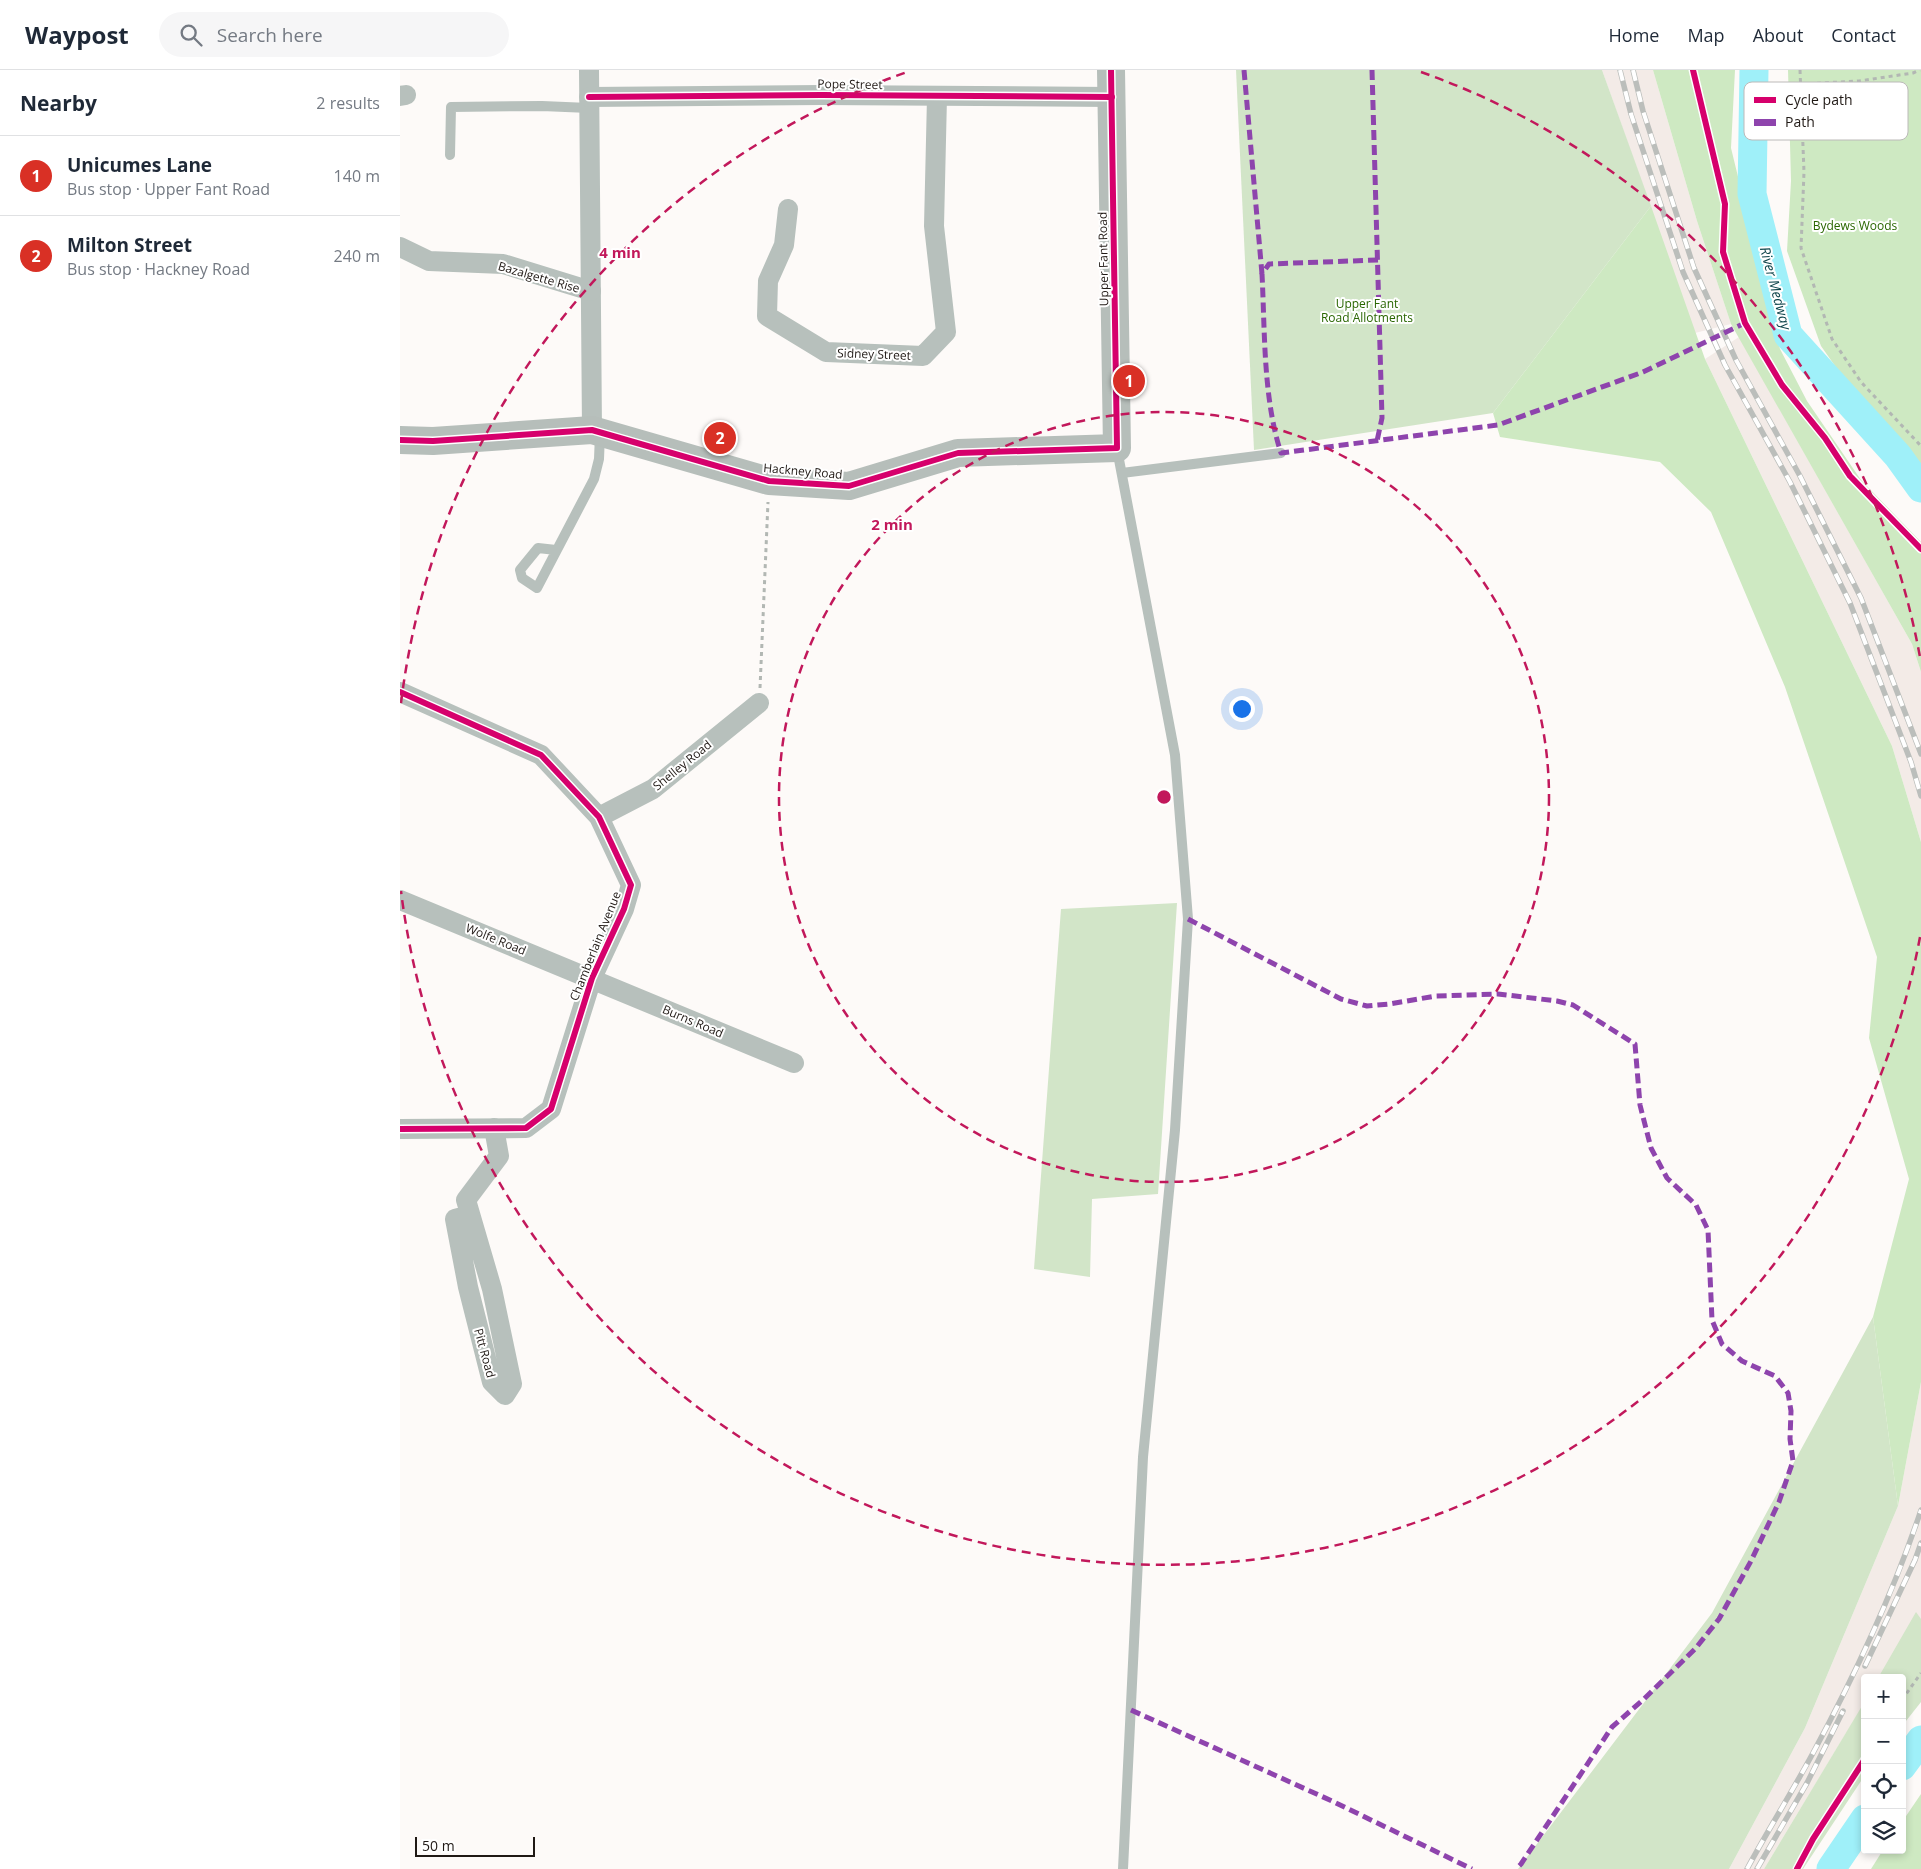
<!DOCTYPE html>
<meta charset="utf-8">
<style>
:root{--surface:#fff;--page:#f6f6f7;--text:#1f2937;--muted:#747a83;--line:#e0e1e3;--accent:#d93025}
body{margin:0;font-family:"Open Sans",sans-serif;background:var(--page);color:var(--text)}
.controls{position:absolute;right:15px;bottom:15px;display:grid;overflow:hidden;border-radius:5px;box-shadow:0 2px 8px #0003}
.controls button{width:45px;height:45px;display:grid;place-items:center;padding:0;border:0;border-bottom:1px solid var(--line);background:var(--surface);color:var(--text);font:25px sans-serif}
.scale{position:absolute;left:15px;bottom:12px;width:120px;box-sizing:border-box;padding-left:5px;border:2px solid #201915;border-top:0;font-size:14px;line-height:18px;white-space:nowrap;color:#201915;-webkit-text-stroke:4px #fff;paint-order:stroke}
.you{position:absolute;left:841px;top:638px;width:18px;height:18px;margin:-12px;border:4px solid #fff;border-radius:50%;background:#1a73e8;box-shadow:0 0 0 8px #1a73e833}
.badge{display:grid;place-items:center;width:32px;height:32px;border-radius:50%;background:var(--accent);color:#fff;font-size:16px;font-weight:700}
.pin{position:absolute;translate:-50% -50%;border:2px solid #fff;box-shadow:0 1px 5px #0006}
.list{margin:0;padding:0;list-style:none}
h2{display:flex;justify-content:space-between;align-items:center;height:65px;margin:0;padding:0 20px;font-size:21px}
h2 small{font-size:16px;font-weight:400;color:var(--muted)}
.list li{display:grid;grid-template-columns:32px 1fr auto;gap:15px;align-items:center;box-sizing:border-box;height:80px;padding:0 20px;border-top:1px solid var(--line)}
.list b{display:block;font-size:19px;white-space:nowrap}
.list p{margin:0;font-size:16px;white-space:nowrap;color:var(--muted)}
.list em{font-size:16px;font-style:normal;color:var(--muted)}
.icon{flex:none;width:28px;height:28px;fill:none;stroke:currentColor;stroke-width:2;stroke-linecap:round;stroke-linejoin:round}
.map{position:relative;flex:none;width:1521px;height:1799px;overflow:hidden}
header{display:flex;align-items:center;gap:30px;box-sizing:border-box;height:70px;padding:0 25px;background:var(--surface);border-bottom:1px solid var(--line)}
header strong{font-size:24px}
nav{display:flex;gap:28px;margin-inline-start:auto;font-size:18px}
.search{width:350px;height:45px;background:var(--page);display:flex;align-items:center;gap:12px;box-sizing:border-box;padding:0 18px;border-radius:28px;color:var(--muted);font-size:19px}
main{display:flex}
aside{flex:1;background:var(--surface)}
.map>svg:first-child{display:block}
.built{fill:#f3ebe7}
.green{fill:#d2e5c8}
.forest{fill:#cee9c2}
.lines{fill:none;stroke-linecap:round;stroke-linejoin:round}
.river{stroke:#9ff0f9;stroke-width:29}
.path{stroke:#b2b7b3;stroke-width:3;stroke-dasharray:4 4;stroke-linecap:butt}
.lane{stroke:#b7c0bc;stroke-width:10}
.street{stroke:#b7c0bc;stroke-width:20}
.secondary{stroke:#b6beba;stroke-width:28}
.rail-casing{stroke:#bbbebb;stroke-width:5.5}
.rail{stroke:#fff;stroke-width:4;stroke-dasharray:11;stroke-linecap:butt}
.quiet{stroke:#8e44ad;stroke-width:5;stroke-dasharray:10 5;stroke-linecap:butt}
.cycleway-casing{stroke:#fff;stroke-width:9}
.cycleway{stroke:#d6006c;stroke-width:6}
.ring{fill:none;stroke:#c2185b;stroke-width:2.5;stroke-dasharray:9 6}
.labels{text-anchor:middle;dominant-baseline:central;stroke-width:4;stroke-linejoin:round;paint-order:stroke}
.street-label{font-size:12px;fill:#201915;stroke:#fff}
.park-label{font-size:12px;fill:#296601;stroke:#fff}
.water-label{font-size:14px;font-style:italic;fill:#0f454b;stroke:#fff}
.key{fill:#fff;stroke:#bcbab9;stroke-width:1}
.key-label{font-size:14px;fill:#201915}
.centre{fill:#c2185b;stroke:#fff;stroke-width:2.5}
.ring-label{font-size:15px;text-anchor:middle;font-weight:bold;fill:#c2185b;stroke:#fff;stroke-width:4;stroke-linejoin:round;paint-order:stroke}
</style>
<header>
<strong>Waypost</strong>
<div class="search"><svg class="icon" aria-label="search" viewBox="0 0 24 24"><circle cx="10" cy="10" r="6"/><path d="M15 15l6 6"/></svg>Search here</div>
<nav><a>Home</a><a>Map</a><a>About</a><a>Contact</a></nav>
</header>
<main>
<aside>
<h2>Nearby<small>2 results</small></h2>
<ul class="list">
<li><span class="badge">1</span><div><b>Unicumes Lane</b><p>Bus stop · Upper Fant Road</p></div><em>140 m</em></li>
<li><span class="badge">2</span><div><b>Milton Street</b><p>Bus stop · Hackney Road</p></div><em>240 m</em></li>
</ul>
</aside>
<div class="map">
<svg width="1521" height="1799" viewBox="0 0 1521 1799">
<rect width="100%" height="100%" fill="#fdfaf8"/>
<!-- built -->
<g class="built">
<path d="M1202,0H1253L1297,151L1331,254L1295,263Z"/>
<path d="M1339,267L1512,574L1521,602V772L1492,676L1305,289Z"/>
<path d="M1521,1312V1580L1502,1608H1465V1671L1446,1663L1364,1799H1329L1405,1658L1498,1436Z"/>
</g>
<!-- green -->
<g class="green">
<path d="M836,0H1202L1251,136L1093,343L854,380Z"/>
<path d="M777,833L758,1124L692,1129L690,1207L634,1199L661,839Z"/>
<path d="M1473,1247L1498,1436L1405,1658L1329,1799H1118L1312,1543Z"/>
<path d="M1516,1542L1521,1549V1632L1502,1656V1608H1478Z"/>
<path d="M1465,1631V1705L1403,1799H1364Z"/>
</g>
<!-- forest -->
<g class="forest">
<path d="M1253,0H1335L1331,78L1380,279L1407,331L1461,410L1521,472V602L1512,574L1331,254L1297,151Z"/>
<path d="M1388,0H1521V399L1503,376L1452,320L1421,276L1387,181L1391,111Z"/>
<path d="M1251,136L1305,289L1492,676L1521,772V1312L1498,1436L1473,1247L1509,1109L1469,968L1477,887L1385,617L1311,442L1260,392L1100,367L1093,343Z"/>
<path d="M1521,1724V1799H1471L1483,1780H1502V1752Z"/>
</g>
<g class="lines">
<!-- river -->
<g class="river">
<path d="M1354,0L1352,124L1388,265L1498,386L1521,418"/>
<path d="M1502,1696L1521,1670"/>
<path d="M1431,1799L1465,1749"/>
</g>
<!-- path -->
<g class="path">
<path d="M1293,0L1325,134L1323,182L1345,253L1382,315L1425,368L1450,406L1521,479"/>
<path d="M1400,0L1404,102L1401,178L1432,269L1461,312L1521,376"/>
<path d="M1401,14L1459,11L1513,3L1520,0"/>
<path d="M360,618L368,432"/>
<path d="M1502,1630L1521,1603"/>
<path d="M1397,1799L1413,1769L1465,1689"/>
</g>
<!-- lane -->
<g class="lane">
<path d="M50,85L51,37L142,36L189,38"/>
<path d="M717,379L775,685L788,849L775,1060L743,1387L723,1799"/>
<path d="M722,403L881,383"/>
<path d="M156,480L138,478L120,500L122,508L137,518L194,409L199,389L200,364"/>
</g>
<!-- street -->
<g class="street">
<path d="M189,0L192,360"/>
<path d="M0,26L6,25"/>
<path d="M189,27L421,25L712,27"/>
<path d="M388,139L384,175L368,211L367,246L426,282L523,286L546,262L534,156L537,27"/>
<path d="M0,177L29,191L103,194L191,221"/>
<path d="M0,622L141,685L199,747L231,815L224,839L192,908L151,1039L126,1058L0,1059"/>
<path d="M199,747L253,719L359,633"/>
<path d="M0,830L394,993"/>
<path d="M70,1145L55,1149L68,1217L92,1312L105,1325L112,1314L92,1219L66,1130L99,1086L94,1058"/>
</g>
<!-- secondary -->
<path class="secondary" d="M0,370L33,371L192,360L369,411L449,416L558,383L717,378L711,0"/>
<!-- rail casing -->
<g class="rail-casing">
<g id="rail">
<path d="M1220,0L1231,44L1283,202L1325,295L1390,412L1450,533L1511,692L1521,726"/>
<path d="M1233,0L1243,41L1294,198L1336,290L1400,406L1461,528L1521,684"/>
<path d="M1465,1596L1515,1490L1521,1473"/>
<path d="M1347,1799C1368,1760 1392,1722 1413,1683C1455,1605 1493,1524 1521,1440"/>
<path d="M1357,1799L1407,1713L1443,1641"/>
</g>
</g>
<!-- rail -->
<use href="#rail" class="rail"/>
<!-- quiet -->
<g class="quiet">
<path d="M844,0L862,204"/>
<path d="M972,0L982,348L977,371"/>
<path d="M978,190L869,194L862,204C865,262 863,328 881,383L1098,355L1243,302L1345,253"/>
<path d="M788,849L941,929L967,936L989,934L1036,926L1098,924L1157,931L1173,935L1235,974L1240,1035L1251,1078L1267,1108L1296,1135L1308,1160L1312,1250L1322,1274L1342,1291L1375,1306L1388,1323L1391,1341L1390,1369L1393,1391L1379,1432L1351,1491L1319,1549L1295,1579L1244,1629L1212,1657L1121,1794L1116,1799"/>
<path d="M731,1640L932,1731L1072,1799"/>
</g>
<!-- cycleway casing -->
<g class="cycleway-casing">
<g id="cycleway">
<path d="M1293,0L1325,134L1323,182L1345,253L1382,315L1425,368L1450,406L1521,479"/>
<path d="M189,27L421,25L712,27"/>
<path d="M0,370L33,371L192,360L369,411L449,416L558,383L717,378L711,0"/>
<path d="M0,622L141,685L199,747L231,815L224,839L192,908L151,1039L126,1058L0,1059"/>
<path d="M1397,1799L1413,1769L1465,1689"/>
</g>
</g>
<!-- cycleway -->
<use href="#cycleway" class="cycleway"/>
</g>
<!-- distance rings -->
<g class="ring">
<circle cx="764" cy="727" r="385"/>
<path d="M1520 867A769 769 0 0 1 1 821M1 633A769 769 0 0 1 507 2M1021 2A769 769 0 0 1 1520 587"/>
</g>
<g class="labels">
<!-- street labels -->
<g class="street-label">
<text transform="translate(450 14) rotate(1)">Pope Street</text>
<text transform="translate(703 189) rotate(-91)">Upper Fant Road</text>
<text transform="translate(139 207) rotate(16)">Bazalgette Rise</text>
<text transform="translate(474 284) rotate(2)">Sidney Street</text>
<text transform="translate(403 401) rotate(5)">Hackney Road</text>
<text transform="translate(282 695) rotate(-39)">Shelley Road</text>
<text transform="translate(96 869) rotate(22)">Wolfe Road</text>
<text transform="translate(195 876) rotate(-68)">Chamberlain Avenue</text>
<text transform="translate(293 951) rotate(23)">Burns Road</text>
<text transform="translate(85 1283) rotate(75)">Pitt Road</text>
</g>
<!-- park labels -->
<g class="park-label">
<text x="1455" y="155">Bydews Woods</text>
<text x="967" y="233">Upper Fant<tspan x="967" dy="14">Road Allotments</tspan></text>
</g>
<!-- water labels -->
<g class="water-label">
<text transform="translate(1376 218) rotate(75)">River Medway</text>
</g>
</g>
<!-- legend -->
<rect x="1344" y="12" width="164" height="58" rx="8" class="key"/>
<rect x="1354" y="27" width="22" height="6" fill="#d6006c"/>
<rect x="1354" y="49" width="22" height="7" fill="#8e44ad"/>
<g class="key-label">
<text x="1385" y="35">Cycle path</text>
<text x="1385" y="57">Path</text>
</g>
<circle cx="764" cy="727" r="8" class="centre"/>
<g class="ring-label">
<text x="220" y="188">4 min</text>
<text x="492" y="460">2 min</text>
</g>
</svg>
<div class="controls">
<button>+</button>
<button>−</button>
<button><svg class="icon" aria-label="locate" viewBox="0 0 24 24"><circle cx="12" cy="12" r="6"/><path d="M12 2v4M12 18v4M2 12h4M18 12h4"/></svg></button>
<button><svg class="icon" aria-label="layers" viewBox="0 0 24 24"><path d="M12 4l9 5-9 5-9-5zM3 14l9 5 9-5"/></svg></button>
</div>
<div class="scale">50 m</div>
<div class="you"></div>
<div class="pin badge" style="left:729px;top:311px">1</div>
<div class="pin badge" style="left:320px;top:368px">2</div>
</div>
</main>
